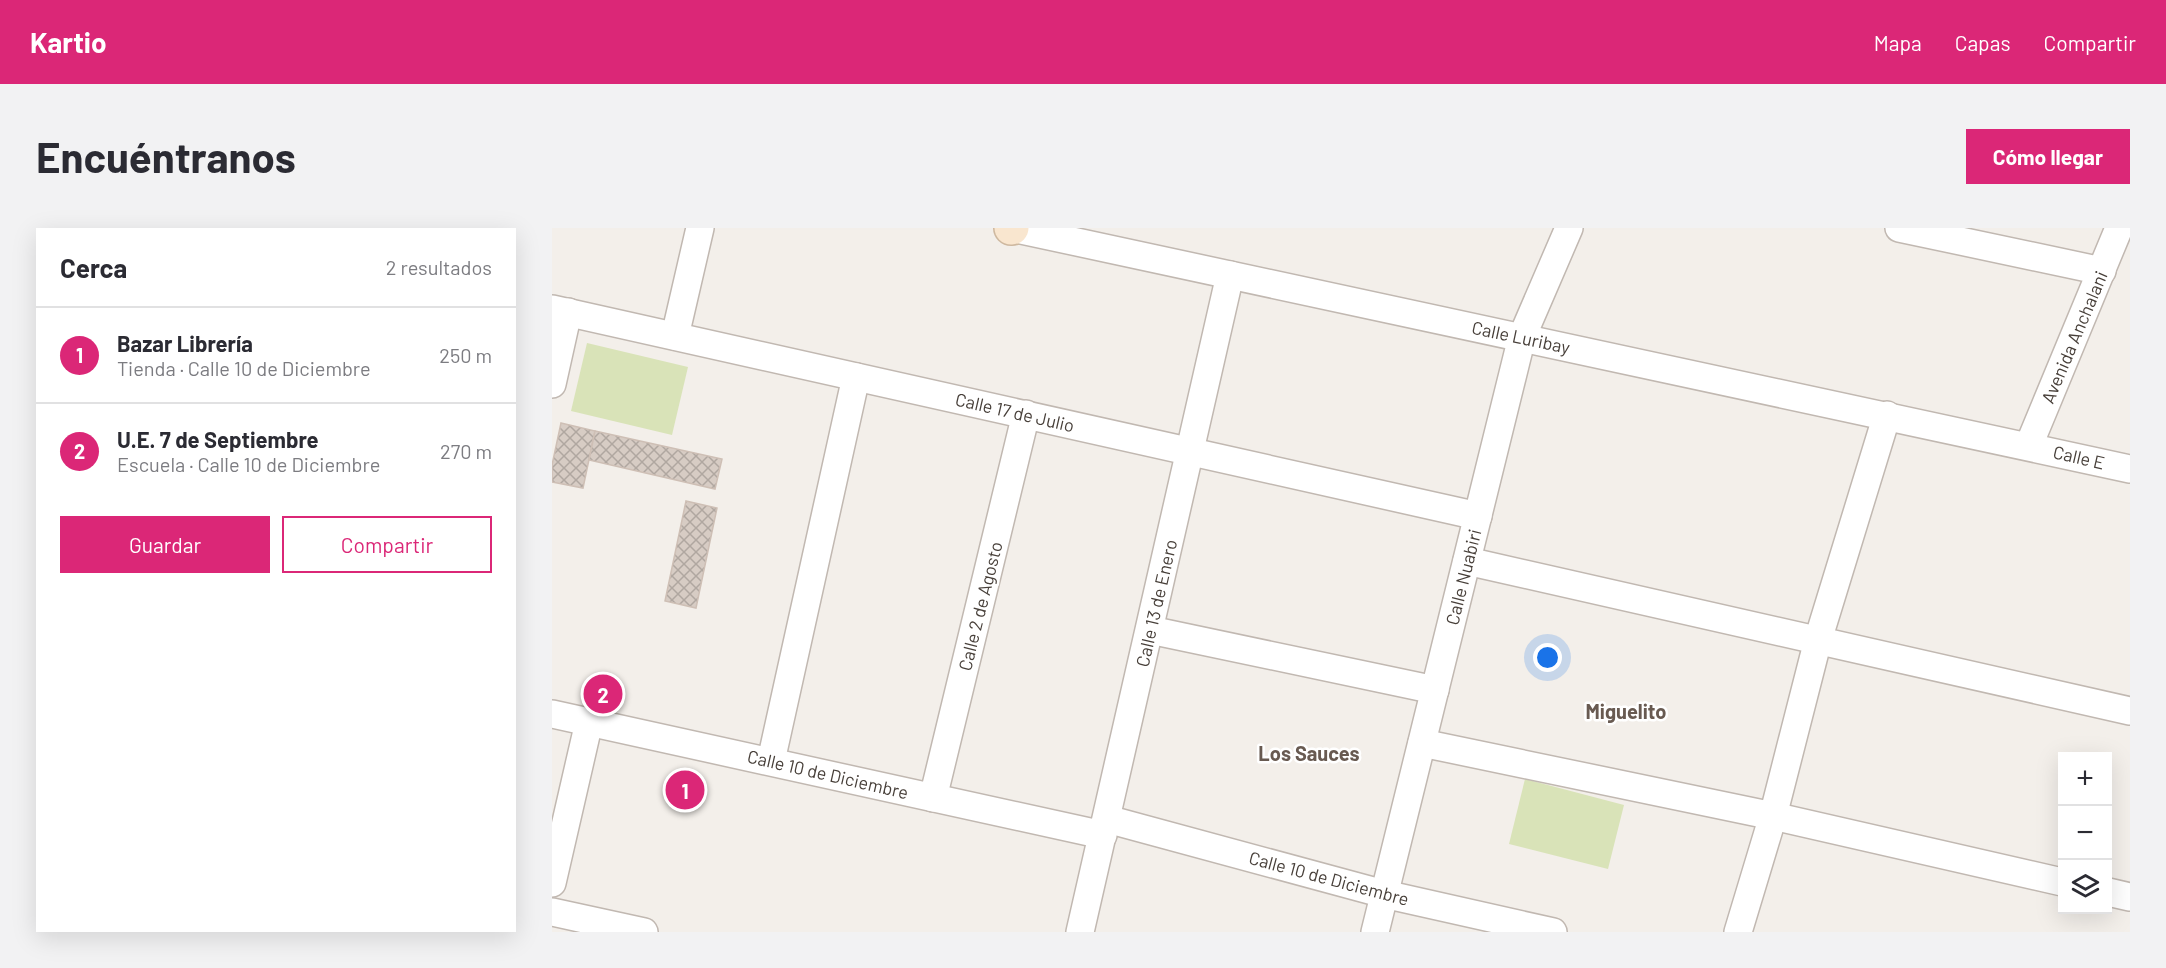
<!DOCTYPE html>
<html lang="es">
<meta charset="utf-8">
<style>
:root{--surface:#fff;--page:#f2f2f3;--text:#2b2b33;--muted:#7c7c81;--line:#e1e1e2;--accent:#db2777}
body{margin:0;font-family:Barlow,sans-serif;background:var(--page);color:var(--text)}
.controls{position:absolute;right:18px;bottom:18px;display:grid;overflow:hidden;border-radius:0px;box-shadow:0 6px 24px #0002}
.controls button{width:54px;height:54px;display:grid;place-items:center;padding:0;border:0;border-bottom:2px solid var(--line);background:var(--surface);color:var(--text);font:30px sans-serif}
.you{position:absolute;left:996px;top:430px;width:21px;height:21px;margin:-15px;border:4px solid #fff;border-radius:50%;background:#1a73e8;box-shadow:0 0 0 9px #1a73e833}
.badge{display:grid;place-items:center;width:39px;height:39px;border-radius:50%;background:var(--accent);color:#fff;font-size:20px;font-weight:700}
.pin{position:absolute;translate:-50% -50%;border:3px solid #fff;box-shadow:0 2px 6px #0006}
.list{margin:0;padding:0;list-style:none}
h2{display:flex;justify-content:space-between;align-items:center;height:78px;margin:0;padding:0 24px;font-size:26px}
h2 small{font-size:20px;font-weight:400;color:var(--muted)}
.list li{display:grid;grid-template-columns:39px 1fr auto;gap:18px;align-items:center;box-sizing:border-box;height:96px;padding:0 24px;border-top:2px solid var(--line)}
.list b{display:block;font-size:22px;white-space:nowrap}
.list p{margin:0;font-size:20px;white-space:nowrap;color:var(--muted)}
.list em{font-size:20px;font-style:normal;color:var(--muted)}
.actions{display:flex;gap:12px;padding:18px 24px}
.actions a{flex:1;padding:14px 0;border:2px solid var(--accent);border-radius:0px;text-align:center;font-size:21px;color:var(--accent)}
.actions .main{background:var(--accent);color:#fff}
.icon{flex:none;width:33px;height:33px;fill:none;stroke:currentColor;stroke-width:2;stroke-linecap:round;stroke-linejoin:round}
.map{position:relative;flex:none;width:1578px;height:704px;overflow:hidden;border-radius:0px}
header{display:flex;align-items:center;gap:36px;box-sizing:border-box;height:84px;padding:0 30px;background:var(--accent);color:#fff}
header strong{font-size:28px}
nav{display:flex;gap:33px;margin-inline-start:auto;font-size:21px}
.intro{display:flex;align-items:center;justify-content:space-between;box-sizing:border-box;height:144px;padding:0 36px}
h1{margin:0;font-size:42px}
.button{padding:15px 27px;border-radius:0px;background:var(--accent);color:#fff;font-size:21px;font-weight:700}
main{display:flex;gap:36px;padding:0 36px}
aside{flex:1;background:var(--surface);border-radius:0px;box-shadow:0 6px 24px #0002}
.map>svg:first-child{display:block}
.pitch{fill:#d9e3b8}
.building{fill:url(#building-cross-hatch);stroke:#cebfb5;stroke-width:1.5}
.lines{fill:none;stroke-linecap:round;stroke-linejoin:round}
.street-casing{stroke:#c1b8b1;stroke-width:30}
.secondary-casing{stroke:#ceb89f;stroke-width:36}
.street{stroke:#fff;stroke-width:27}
.secondary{stroke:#f9e6cf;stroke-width:33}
.labels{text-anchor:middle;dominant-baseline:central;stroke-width:5;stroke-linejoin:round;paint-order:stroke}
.street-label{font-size:18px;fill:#473f39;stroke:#fff}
.neighbourhood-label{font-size:20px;font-weight:bold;fill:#685a51;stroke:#fff}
</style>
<header>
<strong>Kartio</strong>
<nav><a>Mapa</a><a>Capas</a><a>Compartir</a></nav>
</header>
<div class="intro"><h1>Encuéntranos</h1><a class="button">Cómo llegar</a></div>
<main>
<aside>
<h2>Cerca<small>2 resultados</small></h2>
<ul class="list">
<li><span class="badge">1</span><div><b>Bazar Librería</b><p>Tienda · Calle 10 de Diciembre</p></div><em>250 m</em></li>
<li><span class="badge">2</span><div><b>U.E. 7 de Septiembre</b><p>Escuela · Calle 10 de Diciembre</p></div><em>270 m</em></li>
</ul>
<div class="actions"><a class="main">Guardar</a><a>Compartir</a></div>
</aside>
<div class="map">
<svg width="1578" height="704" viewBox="0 0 1578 704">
<defs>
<pattern id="building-cross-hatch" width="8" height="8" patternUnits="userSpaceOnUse" patternTransform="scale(1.5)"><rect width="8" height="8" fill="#d7ccc4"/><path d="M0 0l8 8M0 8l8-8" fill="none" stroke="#b0a7a0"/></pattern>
</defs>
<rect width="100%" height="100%" fill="#f3efea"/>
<!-- pitch -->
<g class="pitch">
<path d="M35,115L136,139L120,207L19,183Z"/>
<path d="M973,551L1072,577L1056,641L957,616Z"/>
</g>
<!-- building -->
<g class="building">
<path d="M9,195L43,203L31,260L0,254V237Z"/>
<path d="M43,203L170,231L163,261L37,232Z"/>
<path d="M134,273L165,280L144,380L113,373Z"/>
</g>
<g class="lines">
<!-- street casing -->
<g class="street-casing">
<g id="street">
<path d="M460,0L1578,241"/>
<path d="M1347,0L1550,43"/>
<path d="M0,81L926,288"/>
<path d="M123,108L148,0"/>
<path d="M0,156L16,84"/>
<path d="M1477,217L1567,0"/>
<path d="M915,333L1578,483"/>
<path d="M598,402L883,462"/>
<path d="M0,486L551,607"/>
<path d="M870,515L1221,588L1510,654"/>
<path d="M219,533L304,149"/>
<path d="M381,570L474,186"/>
<path d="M555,591L832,666L1001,704"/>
<path d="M0,655L37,494"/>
<path d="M1556,664L1578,669"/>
<path d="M0,684L92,704"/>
<path d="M528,704L678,47"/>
<path d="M823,704L970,109L1017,0"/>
<path d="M1186,704L1221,588L1266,412L1335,187"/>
</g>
</g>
<!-- secondary casing -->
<g class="secondary-casing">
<path id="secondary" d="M459,0H460"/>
</g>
<!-- street -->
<use href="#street" class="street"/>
<!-- secondary -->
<use href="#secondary" class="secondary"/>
</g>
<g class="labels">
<!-- street labels -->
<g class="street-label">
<text transform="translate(969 109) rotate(12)">Calle Luribay</text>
<text transform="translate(1522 109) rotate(-67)">Avenida Anchalani</text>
<text transform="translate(463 184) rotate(13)">Calle 17 de Julio</text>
<text transform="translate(1527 229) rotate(13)">Calle E</text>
<text transform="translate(911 349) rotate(-76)">Calle Nuabiri</text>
<text transform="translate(604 375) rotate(-77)">Calle 13 de Enero</text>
<text transform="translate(428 378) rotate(-76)">Calle 2 de Agosto</text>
<text transform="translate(276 546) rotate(13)">Calle 10 de Diciembre</text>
<text transform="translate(777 650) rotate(15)">Calle 10 de Diciembre</text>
</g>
<!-- neighbourhood labels -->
<g class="neighbourhood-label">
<text x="1074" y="483">Miguelito</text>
<text x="757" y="525">Los Sauces</text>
</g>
</g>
</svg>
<div class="controls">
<button>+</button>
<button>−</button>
<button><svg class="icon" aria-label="layers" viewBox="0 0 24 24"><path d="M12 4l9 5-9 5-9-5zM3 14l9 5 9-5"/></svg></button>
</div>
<div class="you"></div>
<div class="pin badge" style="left:133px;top:562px">1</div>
<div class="pin badge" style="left:51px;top:466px">2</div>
</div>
</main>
